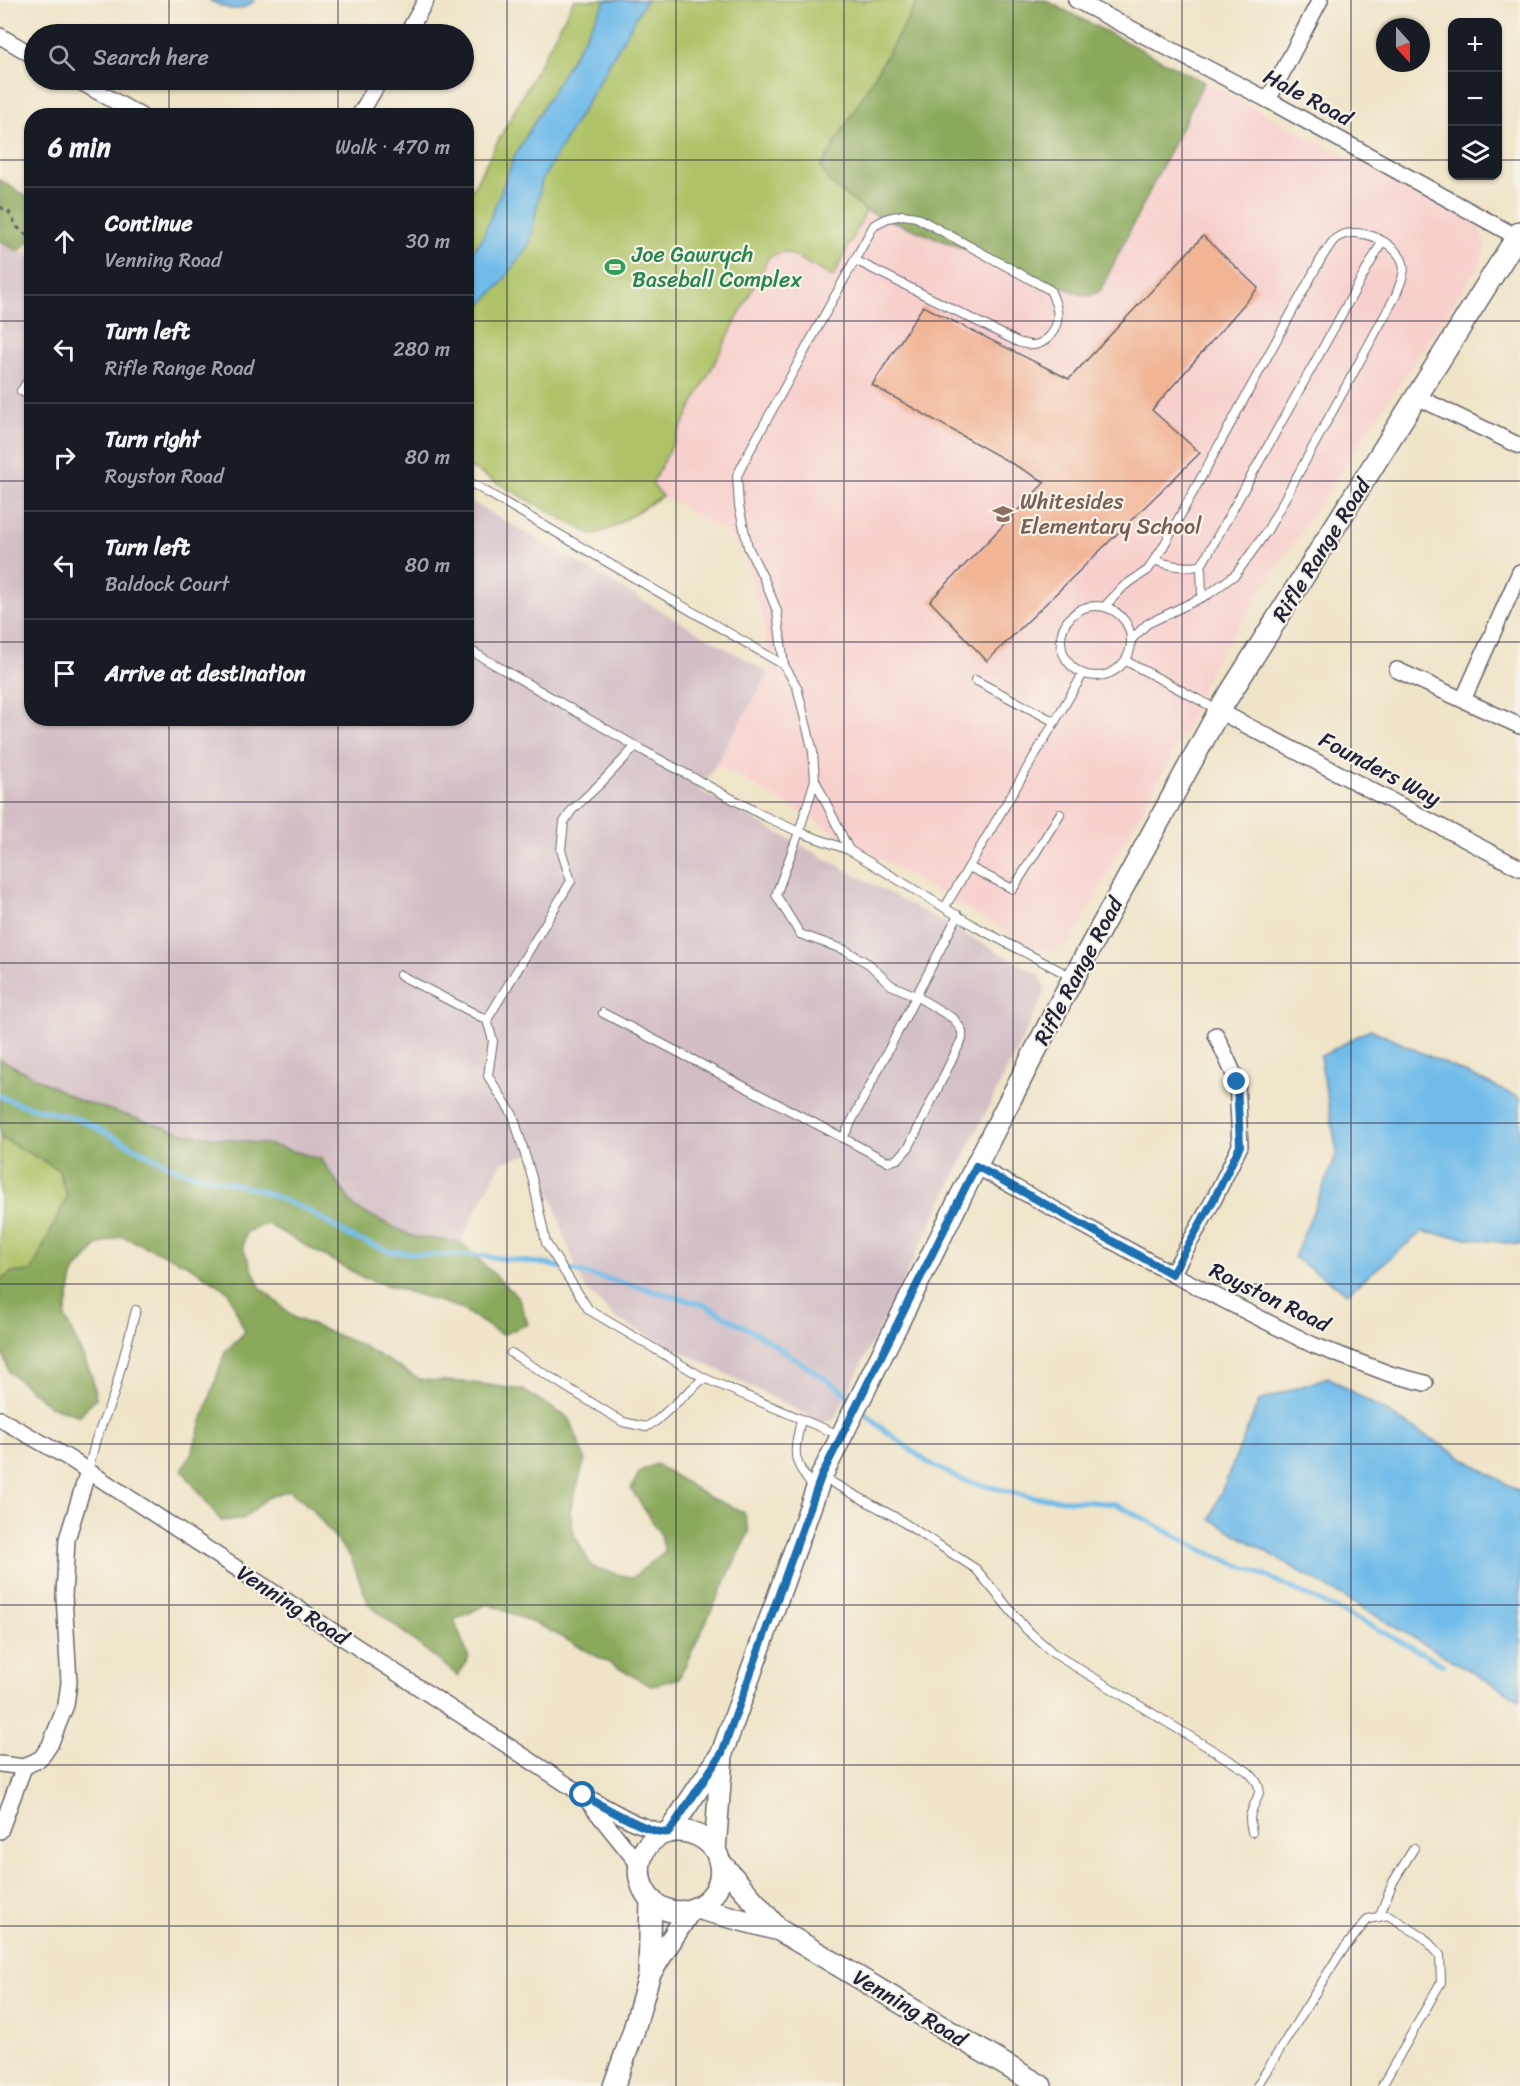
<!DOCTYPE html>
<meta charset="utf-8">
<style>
:root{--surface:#171b24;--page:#242831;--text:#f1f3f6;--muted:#9ea1a6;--line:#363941}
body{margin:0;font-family:Sriracha,sans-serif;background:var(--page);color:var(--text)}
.controls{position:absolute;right:18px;top:18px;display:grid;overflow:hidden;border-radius:12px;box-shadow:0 2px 4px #0004}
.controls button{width:54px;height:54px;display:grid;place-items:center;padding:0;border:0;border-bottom:2px solid var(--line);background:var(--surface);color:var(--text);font:30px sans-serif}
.compass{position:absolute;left:1376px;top:18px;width:54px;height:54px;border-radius:50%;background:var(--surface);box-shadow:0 2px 4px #0004;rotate:159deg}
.stop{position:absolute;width:18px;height:18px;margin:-14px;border:4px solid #1f6fb2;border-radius:50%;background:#fff}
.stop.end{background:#1f6fb2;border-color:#fff;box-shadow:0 2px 6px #0008}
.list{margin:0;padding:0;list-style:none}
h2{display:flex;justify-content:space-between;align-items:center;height:78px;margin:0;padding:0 24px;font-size:26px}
h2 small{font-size:20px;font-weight:400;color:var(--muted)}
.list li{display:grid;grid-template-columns:39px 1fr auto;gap:18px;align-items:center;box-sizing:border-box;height:108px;padding:0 24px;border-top:2px solid var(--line)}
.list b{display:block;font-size:22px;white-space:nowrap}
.list p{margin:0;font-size:20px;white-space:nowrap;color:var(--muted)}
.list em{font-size:20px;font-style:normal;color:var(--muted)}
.icon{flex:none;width:33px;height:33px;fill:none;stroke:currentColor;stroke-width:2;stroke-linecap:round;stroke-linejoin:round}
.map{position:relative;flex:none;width:1520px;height:2086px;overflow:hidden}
.search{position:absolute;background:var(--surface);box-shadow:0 2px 4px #0004;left:24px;top:24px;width:450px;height:66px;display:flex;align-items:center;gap:15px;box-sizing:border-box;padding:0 21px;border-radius:33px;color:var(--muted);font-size:22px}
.panel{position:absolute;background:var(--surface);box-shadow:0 2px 4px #0004;left:24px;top:108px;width:450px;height:618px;border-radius:24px}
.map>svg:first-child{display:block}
.built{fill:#f7d0ce}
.industrial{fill:#d2bec4}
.green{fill:#aec367;stroke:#687251;stroke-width:1.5}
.forest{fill:#8aa95c;stroke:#56664c;stroke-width:1.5}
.water{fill:#6fbbe9;stroke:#486e92;stroke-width:1.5}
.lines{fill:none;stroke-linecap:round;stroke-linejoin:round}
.stream{stroke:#6fbbe9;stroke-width:5}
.building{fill:#f1b495}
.lane-casing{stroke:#6a666c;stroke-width:10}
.street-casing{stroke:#6a666c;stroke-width:18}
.secondary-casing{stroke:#6a666c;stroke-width:24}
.path{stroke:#6a666c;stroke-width:3;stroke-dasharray:4.5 4.5;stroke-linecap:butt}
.lane{stroke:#fff;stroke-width:8}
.street{stroke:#fff;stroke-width:15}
.secondary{stroke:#fff;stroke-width:21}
.route{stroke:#1f6fb2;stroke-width:8}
.grid{fill:none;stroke:#22223b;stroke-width:1.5;stroke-opacity:0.55}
.labels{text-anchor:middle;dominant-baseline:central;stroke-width:4.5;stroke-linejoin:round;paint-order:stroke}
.street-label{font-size:22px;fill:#22223b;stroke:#f7f3e8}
.leisure-label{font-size:22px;fill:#27864d;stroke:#f7f3e8;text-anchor:start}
.education-label{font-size:22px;fill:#785e54;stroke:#f7f3e8;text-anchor:start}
</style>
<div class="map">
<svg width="1520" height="2086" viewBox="0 0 1520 2086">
<rect width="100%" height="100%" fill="#f7f3e8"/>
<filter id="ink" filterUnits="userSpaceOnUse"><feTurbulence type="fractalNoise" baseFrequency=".0167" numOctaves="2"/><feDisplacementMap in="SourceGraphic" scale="12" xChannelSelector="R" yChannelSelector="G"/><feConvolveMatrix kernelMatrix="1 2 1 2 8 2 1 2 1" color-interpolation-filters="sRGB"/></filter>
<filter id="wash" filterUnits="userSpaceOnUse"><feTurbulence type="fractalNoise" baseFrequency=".008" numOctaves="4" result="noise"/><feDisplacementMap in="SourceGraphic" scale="24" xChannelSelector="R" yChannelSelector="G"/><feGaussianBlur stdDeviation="1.35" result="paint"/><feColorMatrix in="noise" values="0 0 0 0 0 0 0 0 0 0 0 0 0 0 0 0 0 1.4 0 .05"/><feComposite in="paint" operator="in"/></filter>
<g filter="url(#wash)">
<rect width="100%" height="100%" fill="#efe4c8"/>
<!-- built -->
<path class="built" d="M1204,82L1478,224L1486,248L1480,263L1213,664L1184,732L1071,942L1051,951L1037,950L716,763L769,673L764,624L743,553L725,531L662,496L652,485L769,257L785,251L833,277L866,211L1080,294L1089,296L1100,291Z"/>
<!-- industrial -->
<path class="industrial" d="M0,241L31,257L32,718H466L467,499L769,673L700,791L1040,975L1045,990L1040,1003L835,1418L823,1423L617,1319L585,1288L566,1242L537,1151L501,1163L460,1242L414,1237L355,1208L321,1158L272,1145L187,1134L78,1100L0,1059Z"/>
<!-- green -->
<g class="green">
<path d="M574,0H919L822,167L830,183L866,211L833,277L785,251L769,257L652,484L662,496L613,527L592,535L467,466V199Z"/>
<path d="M0,1137L58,1169L67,1197L31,1273L12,1272L0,1281Z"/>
</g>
<!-- forest -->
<g class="forest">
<path d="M919,0H1045L1204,82L1100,291L1089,296L1080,294L866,211L830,183L821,167Z"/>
<path d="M0,180L31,200V240L19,251L0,241Z"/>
<path d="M0,1059L78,1100L187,1134L272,1145L321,1159L355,1208L414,1237L460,1242L518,1297L528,1324L502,1335L460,1308L364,1278L267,1224L246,1232L243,1248L260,1287L295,1318L359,1344L421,1380L466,1382L523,1390L570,1419L585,1459L570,1511L574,1534L592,1567L632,1578L665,1551L660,1533L631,1489L640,1471L656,1464L707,1496L744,1512L749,1532L679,1678L651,1686L545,1628L488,1604L454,1620L469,1658L458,1676L369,1605L351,1558L312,1509L289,1490L267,1498L243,1519L221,1521L182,1470L192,1452L225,1352L245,1332L228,1291L188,1265L122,1236L98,1245L74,1272L65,1317L92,1376L96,1398L79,1416L50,1406L9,1372L0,1344V1281L12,1272H31L67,1197L58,1169L0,1137Z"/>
</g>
<!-- water -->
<g class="water">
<path d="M209,0H255C240,15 226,9 209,0Z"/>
<path d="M606,0H646L542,180L530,243L501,284L467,319V260L483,237L515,155Z"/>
<path d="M1370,1029L1520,1098V1245L1422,1232L1347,1293L1294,1258L1337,1153L1320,1057Z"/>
<path d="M1328,1377L1520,1492V1700L1210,1519L1259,1401Z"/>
</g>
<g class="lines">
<!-- stream -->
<g class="stream">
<path d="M0,1096L19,1104L81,1120L178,1170L259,1190L309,1211L351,1237L389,1251L426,1255H475L546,1264L628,1284L705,1305L766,1339L839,1388L854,1401"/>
<path d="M860,1408L878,1425L927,1462L962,1480L1031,1497L1116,1504L1204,1551L1266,1576L1370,1625L1443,1665"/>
</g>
</g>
<g id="blocks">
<!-- building -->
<path class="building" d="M1203,236L1258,288L1152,410L1200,453L987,661L930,601L1045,482L872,385L923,306L1069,379Z"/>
</g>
</g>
<g filter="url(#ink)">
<use href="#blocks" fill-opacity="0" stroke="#6a666c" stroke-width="1.5"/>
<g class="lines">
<!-- lane casing -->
<g class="lane-casing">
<g id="lane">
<path d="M32,375L21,391L32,397"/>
<path d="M466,480L784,665L797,687L813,752L815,780L799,832L776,895L800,934L845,950L869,964L891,985L916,996L954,1019L962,1031V1039L909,1147L898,1159L888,1162L843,1138L958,915"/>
<path d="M1154,560C1171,566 1183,568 1201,566"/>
<path d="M1202,597L1201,566L1382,242"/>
<circle cx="1096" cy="641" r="35"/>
<path d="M1105,606L1124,586L1148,570L1163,547L1321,259C1325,253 1330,244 1335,239C1354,223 1396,241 1403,263C1406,274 1399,285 1396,295L1267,531L1236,574L1209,594L1147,624L1132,639"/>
<path d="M466,648L644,751L762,815L799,832L849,850L978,928L1072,977"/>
<path d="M1126,661L1218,710"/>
<path d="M784,665L777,611L764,579L748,547L739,506L737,476L749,452L874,225L888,218L903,215L916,217L1050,290C1058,307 1062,321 1050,336C1046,340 1039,345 1033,345C1029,345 1022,343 1018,342L855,260"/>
<path d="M975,680L1055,722"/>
<path d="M815,780L849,850"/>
<path d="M969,867L1013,889L1060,814"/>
<path d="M945,907L1083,674"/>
<path d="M400,975L487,1020L493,1041L488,1076L513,1115L533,1181L546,1243L589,1310L704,1378"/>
<path d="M603,1013L843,1138"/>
<path d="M487,1020L571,881L561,850L564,822L572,810L601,783L636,746"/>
<path d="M511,1353L623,1422L646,1427L656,1421L704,1378L839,1435"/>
<path d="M801,1420C793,1456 792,1458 813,1488"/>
<path d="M88,1471L96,1439L114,1394L136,1310"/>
<path d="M822,1477L895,1517L976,1569L1026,1629L1053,1653L1247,1771C1271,1793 1253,1796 1250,1818C1250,1822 1251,1828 1252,1832"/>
<path d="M1379,1917L1393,1882L1414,1848"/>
<path d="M1257,2086L1339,1955L1368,1919L1388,1915L1423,1937L1440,1955L1441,1982L1382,2086"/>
</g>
</g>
<!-- street casing -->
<g class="street-casing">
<g id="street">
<path d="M1076,0L1268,100L1517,237"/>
<path d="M407,34L426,0"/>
<path d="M0,36L34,56"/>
<path d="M77,80L141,116"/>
<path d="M1268,100L1320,0"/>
<path d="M359,116L380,80"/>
<path d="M1417,397L1520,446"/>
<path d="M1397,670L1520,726"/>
<path d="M1463,700L1520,572"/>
<path d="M1219,711L1520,868"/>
<path d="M976,1166L1172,1274L1313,1345L1390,1374L1425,1383"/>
<path d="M1172,1274L1214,1199L1240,1146L1237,1081L1216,1035"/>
<path d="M0,1419L70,1459L583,1795"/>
<path d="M0,1764L24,1767L41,1758L50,1745L66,1705L69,1682L64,1596L67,1539L88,1471"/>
<path d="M0,1831L24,1767"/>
<path d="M640,1866L583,1795L635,1823L664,1833"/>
</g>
</g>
<!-- secondary casing -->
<g class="secondary-casing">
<g id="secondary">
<path d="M669,1832L722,1753L821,1477L976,1166L1061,1001L1219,711L1520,232"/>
<path d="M715,1850C696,1823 652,1824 641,1858C638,1869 639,1880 644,1890C669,1937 741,1900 715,1850L722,1756"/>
<path d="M720,1862L778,1929"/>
<path d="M696,1908L779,1930L1041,2086"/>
<path d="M649,1975L690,1910"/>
<path d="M614,2086L633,2033L649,1976L651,1900"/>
</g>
</g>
<!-- path -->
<path class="path" d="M0,207L9,212L17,227L32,240"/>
<!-- lane -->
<use href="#lane" class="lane"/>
<!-- street -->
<use href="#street" class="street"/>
<!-- secondary -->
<use href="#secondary" class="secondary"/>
</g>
</g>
<g class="lines" filter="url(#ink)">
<!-- route -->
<path class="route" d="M583,1795C599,1804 654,1837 669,1832L722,1753L821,1477L976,1166L1172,1274L1214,1199L1240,1146L1237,1082"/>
</g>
<!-- grid -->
<path class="grid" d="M169,0V34M338,0V34M507,0V2086M676,0V2086M844,0V2086M1013,0V2086M1182,0V2086M1351,0V2086M169,80V116M338,80V116M0,160H32M466,160H1452M1498,160H1520M0,321H32M466,321H1520M0,481H32M466,481H1520M0,642H32M466,642H1520M169,718V2086M338,718V2086M0,802H1520M0,963H1520M0,1123H1520M0,1284H1520M0,1444H1520M0,1605H1520M0,1765H1520M0,1926H1520"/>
<!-- icons -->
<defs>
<g id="stadium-bare" transform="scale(1.62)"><path d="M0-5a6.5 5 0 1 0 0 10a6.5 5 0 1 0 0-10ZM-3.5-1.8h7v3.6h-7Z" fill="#2e9e5b" stroke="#f7f3e8" stroke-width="2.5" paint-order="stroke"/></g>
<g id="school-bare" transform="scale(1.62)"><path d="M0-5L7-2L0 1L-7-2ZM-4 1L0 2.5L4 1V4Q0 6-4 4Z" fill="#8d6e63" stroke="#f7f3e8" stroke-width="2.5" paint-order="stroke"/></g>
</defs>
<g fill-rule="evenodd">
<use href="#stadium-bare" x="615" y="267"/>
<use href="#school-bare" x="1003" y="514"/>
</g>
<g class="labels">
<!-- street labels -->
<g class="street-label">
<text transform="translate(1308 97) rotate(28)">Hale Road</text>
<text transform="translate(1321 550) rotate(-58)">Rifle Range Road</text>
<text transform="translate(1380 769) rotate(28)">Founders Way</text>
<text transform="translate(1078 971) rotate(-62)">Rifle Range Road</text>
<text transform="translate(1270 1297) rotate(26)">Royston Road</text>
<text transform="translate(293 1605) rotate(33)">Venning Road</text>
<text transform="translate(910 2008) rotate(31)">Venning Road</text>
</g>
<!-- leisure labels -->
<g class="leisure-label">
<text x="632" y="254">Joe Gawrych<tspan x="632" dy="25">Baseball Complex</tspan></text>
</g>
<!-- education labels -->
<g class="education-label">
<text x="1020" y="501">Whitesides<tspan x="1020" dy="25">Elementary School</tspan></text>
</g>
</g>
</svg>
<div class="controls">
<button>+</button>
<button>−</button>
<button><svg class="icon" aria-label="layers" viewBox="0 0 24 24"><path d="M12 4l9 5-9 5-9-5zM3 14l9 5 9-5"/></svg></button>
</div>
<svg class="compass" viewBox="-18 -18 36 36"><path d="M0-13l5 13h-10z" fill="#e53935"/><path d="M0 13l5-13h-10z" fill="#9ea1a6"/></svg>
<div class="stop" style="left:583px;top:1795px"></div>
<div class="stop end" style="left:1237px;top:1082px"></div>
<div class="search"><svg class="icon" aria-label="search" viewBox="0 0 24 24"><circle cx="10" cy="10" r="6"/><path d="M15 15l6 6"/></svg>Search here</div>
<section class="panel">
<h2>6 min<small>Walk · 470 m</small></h2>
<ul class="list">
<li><svg class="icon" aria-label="ahead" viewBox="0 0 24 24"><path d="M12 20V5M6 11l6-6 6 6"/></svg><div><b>Continue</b><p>Venning Road</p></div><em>30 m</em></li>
<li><svg class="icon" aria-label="left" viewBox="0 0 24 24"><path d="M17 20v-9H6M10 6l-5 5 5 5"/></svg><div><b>Turn left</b><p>Rifle Range Road</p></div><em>280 m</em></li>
<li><svg class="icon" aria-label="right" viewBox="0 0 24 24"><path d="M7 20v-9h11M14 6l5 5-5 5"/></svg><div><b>Turn right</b><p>Royston Road</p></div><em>80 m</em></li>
<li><svg class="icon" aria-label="left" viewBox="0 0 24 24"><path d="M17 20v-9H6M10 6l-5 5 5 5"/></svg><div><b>Turn left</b><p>Baldock Court</p></div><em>80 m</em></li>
<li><svg class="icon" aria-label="arrive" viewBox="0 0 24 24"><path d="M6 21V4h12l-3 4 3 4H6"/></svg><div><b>Arrive at destination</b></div></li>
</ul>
</section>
</div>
